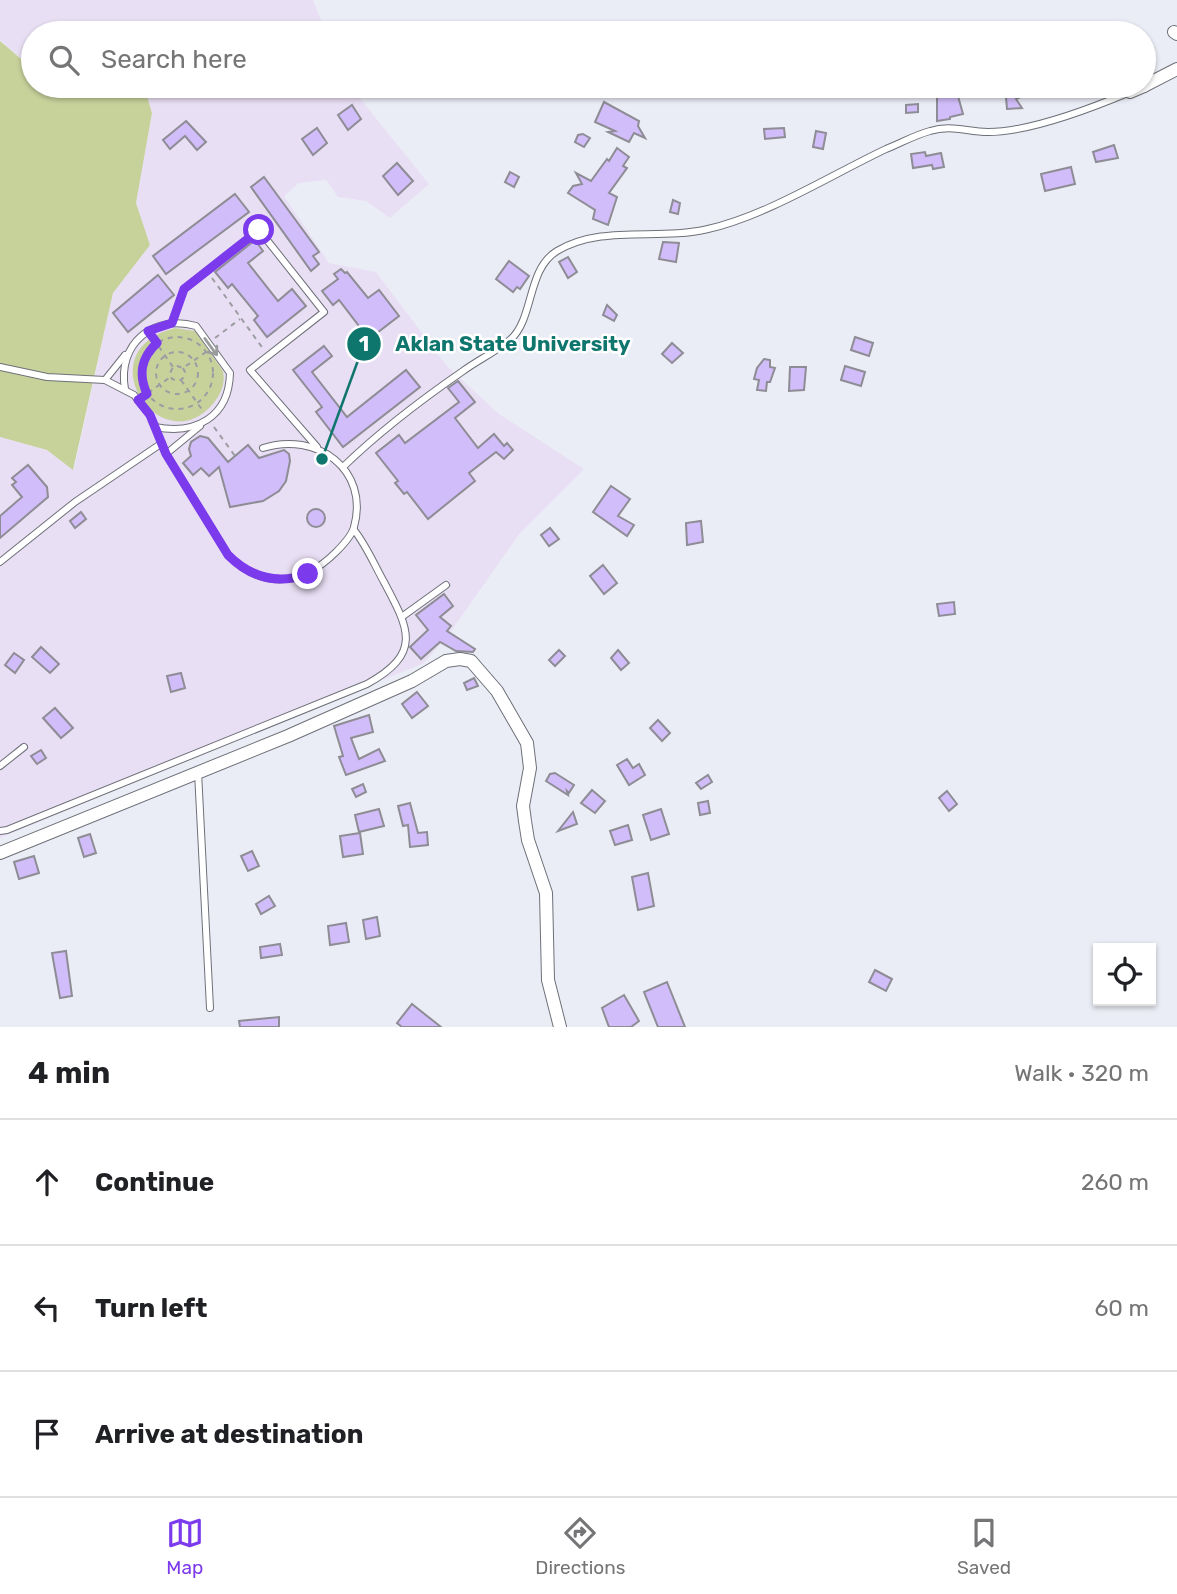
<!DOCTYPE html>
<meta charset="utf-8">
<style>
:root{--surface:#fff;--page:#f2f2f2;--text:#202124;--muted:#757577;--line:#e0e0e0;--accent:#7c3aed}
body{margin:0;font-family:Rubik,sans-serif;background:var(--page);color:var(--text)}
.controls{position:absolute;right:21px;bottom:21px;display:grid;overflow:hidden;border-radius:0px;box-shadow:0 2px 5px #0004}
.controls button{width:63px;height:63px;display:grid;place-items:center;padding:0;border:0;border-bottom:2px solid var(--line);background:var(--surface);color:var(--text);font:35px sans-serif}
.stop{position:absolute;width:21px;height:21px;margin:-16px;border:5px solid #7c3aed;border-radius:50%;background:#fff}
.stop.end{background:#7c3aed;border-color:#fff;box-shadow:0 2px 7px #0008}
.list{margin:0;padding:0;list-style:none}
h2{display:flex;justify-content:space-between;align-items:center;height:91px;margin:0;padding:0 28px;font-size:30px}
h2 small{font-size:23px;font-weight:400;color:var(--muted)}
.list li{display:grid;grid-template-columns:46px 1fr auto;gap:21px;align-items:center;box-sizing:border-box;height:126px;padding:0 28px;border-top:2px solid var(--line)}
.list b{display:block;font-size:26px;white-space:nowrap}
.list em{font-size:23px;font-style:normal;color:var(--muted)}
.icon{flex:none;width:38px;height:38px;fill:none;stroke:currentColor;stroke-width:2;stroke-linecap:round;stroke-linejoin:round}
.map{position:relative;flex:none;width:1177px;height:1027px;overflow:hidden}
.search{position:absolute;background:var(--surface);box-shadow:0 2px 5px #0004;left:21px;right:21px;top:21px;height:77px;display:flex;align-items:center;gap:18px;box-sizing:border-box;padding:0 24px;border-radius:38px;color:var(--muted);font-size:26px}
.sheet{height:469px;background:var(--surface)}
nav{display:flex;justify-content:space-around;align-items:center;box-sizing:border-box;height:98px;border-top:2px solid var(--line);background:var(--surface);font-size:19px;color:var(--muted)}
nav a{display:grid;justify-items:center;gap:4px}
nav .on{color:var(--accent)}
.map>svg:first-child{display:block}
.education{fill:#e9dff4}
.green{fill:#c7d29b}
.building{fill:#d1bdf9;stroke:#8e8c94;stroke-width:2}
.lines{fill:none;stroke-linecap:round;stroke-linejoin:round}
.lane-casing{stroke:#6e7078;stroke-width:8}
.street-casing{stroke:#6e7078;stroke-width:14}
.path{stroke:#9b9da3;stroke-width:2;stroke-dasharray:5 5;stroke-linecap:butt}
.lane{stroke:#fff;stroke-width:6}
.street{stroke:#fff;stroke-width:12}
.oneway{stroke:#9a9b9c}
.route{stroke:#7c3aed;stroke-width:9}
.leader{fill:none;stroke:#0f766e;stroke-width:2.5}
.callout-dot{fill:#0f766e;stroke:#fff;stroke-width:2.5}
.mark-label{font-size:21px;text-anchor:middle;font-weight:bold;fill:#fff}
.callout-label{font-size:21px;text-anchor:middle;font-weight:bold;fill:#0f766e;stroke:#fff;stroke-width:5;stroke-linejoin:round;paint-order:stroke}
</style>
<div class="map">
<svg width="1177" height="1027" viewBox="0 0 1177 1027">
<rect width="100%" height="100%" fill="#ebedf6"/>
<!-- education -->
<g class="education">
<path d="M0,0H313L326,33H33V69L0,40Z"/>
<path d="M144,86H350L429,184L390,218L366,201L338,197L326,180L299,183L284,196L329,263L376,272L446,365L499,414L584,469L520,533L449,634L424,663L0,838V437L47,450L74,469L113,293L150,245L136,203L152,113Z"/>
</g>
<!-- green -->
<g class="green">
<path d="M0,41L33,69V86H144L152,113L136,203L150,245L113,293L73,470L47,450L0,437Z"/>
<path d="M175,328L195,331L223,371C226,384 220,396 212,405C161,463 84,351 175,328Z"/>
</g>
<!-- building -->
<g class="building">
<path d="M1005,86L1008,88L1021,87L1025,95L1016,99L1022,108L1007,109Z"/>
<path d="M937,88L956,89L963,114L950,117V119L937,121Z"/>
<path d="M604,102L639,121L638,126L645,138L634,133L629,142L608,132L615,131L595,122Z"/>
<path d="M918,104V112L906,113V105Z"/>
<path d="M352,105L361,119L348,130L338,115Z"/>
<path d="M186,121L206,142L197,150L185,136L170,149L163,140Z"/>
<path d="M317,128L327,143L313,155L302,139Z"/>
<path d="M784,128L785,137L765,139L764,129Z"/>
<path d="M816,131L826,133L823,149L813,147Z"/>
<path d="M583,134L590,138L584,147L575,142L578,135Z"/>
<path d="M1114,145L1118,158L1096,162L1093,152Z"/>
<path d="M617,148L629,157L623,166L627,168L609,193L617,197L608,225L593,219L595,210L568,193L573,186L582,184L576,173L591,181L607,159L609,161Z"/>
<path d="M925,152L926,156L941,153L944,167L933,169L932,165L913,168L911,154Z"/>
<path d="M397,163L413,181L398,195L383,176Z"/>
<path d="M1071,167L1075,184L1045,191L1041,174Z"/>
<path d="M510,172L519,177L514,187L505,182Z"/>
<path d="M264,177L319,252L313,256L319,264L311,271L251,187Z"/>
<path d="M235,194L249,212L166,274L153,256Z"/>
<path d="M673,200L680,203L678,214L670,212Z"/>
<path d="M255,240L263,251L248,263L278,301L292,289L306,306L267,337L254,320L258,316L232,284L228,288L215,272Z"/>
<path d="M663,242L679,243L676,262L659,259Z"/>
<path d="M568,257L577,272L568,278L559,262Z"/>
<path d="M509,261L529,276L520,289L517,287L513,292L496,279Z"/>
<path d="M341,269L345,273L347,272L368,298L379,290L399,316L369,339L339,300L333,305L322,291L338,279L334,274Z"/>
<path d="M158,275L174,295L128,332L113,313Z"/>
<path d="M607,305L617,315L614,321L603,315Z"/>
<path d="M855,337L873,343L869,356L851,350Z"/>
<path d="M672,343L683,353L672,363L662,354Z"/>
<path d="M324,346L332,356L312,372L347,417L406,370L420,387L343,447L316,412L322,407L293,370Z"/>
<path d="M764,359L770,360V367L775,368L770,382H767L766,391L757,390L759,380L754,379L757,368Z"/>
<path d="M845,366L865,372L861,386L841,380Z"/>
<path d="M790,367H806L804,390L789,391Z"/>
<path d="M458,381L475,402L455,418L478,448L494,434L504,446L507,443L513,450L504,459L496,452L469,473L475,481L428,519L407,492L404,494L395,483L398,481L376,453L399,435L405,443L459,402L448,388Z"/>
<path d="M200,436L208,438L228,462L248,445L259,458L284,450L289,454L290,461L286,481L279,491L263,501L230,507L219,467L209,476L201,468L193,475L183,463L191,456L189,449L191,442Z"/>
<path d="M28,465L47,487L48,497L0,538V516L22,497L12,485L16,482L12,478Z"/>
<path d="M611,486L630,499L618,516L634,525L627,536L593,512Z"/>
<circle cx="316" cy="518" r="9"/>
<path d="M81,512L86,519L75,528L70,521Z"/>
<path d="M701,521L703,542L687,545L686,523Z"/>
<path d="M550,528L559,539L549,546L541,535Z"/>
<path d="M603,565L617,583L604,594L590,576Z"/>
<path d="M444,594L453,606L440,617L451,626L447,631L475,649L473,652L456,651L440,642L421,659L410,647L428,630L416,615Z"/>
<path d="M954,602L955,614L939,616L937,604Z"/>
<path d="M41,647L59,664L50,673L32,657Z"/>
<path d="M559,650L565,656L555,666L549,660Z"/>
<path d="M618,650L629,663L621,670L611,658Z"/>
<path d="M14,653L24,660L15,673L5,665Z"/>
<path d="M181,673L185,688L171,692L167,676Z"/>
<path d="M474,678L478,686L467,690L464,683Z"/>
<path d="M417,692L428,706L412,718L402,704Z"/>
<path d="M55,708L73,728L61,738L43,718Z"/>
<path d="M369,715L373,732L351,738L359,759L379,749L385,761L346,775L339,757L343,756L334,726Z"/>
<path d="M658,720L670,733L662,741L650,728Z"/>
<path d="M41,750L46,758L37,764L31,756Z"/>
<path d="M627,759L633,768L639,764L645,775L629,785L617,765Z"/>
<path d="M555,773L574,785L569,793L567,791L568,795L546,781L550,774Z"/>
<path d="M708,775L712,782L701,789L696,783Z"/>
<path d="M363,784L366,792L356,797L352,789Z"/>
<path d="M592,790L605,801L595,813L581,803Z"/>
<path d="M947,791L957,804L949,811L939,798Z"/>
<path d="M708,801L710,813L700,815L698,803Z"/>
<path d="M410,803L418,833L427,832L428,845L410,847L408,825L403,826L398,806Z"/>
<path d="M379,809L384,826L359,832L355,815Z"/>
<path d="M661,809L669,834L651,840L643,815Z"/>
<path d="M573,812L577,824L558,831Z"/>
<path d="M628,825L632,840L615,845L610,831Z"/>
<path d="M360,833L363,854L343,857L340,836Z"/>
<path d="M90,834L96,853L84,857L78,838Z"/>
<path d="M252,851L259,866L248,871L241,856Z"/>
<path d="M34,856L39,873L19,879L14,862Z"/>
<path d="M648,873L654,906L638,910L632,877Z"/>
<path d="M269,896L275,906L261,914L256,904Z"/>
<path d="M377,917L380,936L366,939L363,920Z"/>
<path d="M346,923L349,942L330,945L328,926Z"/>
<path d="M280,944L282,955L261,958L260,947Z"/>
<path d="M66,951L72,996L60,998L52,953Z"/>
<path d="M875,970L892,979L886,991L869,982Z"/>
<path d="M667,982L685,1027H658L644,992Z"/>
<path d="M624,995L639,1021L631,1027H609L602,1008Z"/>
<path d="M412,1004L441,1027H402L397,1023Z"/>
<path d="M279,1017V1027H240L239,1021Z"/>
</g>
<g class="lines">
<!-- lane casing -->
<g class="lane-casing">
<g id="lane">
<path d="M184,289L259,230L324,312L250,370L317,447"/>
<path d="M0,367L47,377L105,380L134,395L150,415L166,454L228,555C262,590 302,586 336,552C342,546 352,536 354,527C370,469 316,431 263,448"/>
<path d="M105,380L125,355"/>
<path d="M125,389C117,344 153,314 196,326L230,373C229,417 196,435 155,427"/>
<path d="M166,454L200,426"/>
<path d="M343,467C379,432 421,400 463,371C478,360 497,351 511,339C534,318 527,269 557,251C603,224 658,241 708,229C766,216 831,175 886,149C901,143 915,135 930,131C951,124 967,132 988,132C1028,132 1092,108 1130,92"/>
<path d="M0,562L75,502L162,443"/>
<path d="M403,616L446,585"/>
<path d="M0,766L24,747"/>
<path d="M198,772L210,1008"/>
<path d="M0,831L7,830L367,684C423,653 409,629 384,582C374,564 366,545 354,530"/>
</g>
</g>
<!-- street casing -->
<g class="street-casing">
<g id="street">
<path d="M1174,32L1177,34"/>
<path d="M1144,86L1177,69"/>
<path d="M1130,92L1144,86"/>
<path d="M0,853L288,736L412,681L446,661L460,659L471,661L497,691L527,743L530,768L523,806L525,821L528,840L546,893L548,980L560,1027"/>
</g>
</g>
<!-- path -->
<g class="path">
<path d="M212,278L264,350"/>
<path d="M174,316L181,298"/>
<circle cx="177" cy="373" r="36"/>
<path d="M153,338L173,367"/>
<path d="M215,338L240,319"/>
<circle cx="177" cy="373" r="21"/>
<path d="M183,368L185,372L183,378L179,381L172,379L170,373L173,367L177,366L183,368L206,352"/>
<path d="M181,380L203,411"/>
<path d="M148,393L169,378"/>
<path d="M214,427L235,456"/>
</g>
<!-- lane -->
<use href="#lane" class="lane"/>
<!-- street -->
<use href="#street" class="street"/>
</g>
<!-- one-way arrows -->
<defs><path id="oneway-shaft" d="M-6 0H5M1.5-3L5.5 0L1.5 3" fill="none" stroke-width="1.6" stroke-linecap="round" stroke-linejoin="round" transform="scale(1.75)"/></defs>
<use class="oneway" href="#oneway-shaft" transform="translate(211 347) rotate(54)"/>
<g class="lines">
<!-- route -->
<path class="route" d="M259,230L184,289L172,323L148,331L157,343C141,358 138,374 147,394L138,400L150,415L166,454L228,555C251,578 277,585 308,574"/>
</g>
<!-- callouts -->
<path class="leader" d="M322 459L364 344"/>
<g class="callout-dot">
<circle cx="322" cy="459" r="7"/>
<circle cx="364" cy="344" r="18"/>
</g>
<g class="mark-label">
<text x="364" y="351">1</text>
</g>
<g class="callout-label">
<text x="513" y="351">Aklan State University</text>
</g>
</svg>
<div class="controls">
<button><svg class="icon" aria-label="locate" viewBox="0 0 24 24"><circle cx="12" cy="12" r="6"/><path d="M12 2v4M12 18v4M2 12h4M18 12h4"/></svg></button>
</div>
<div class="stop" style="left:259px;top:230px"></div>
<div class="stop end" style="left:308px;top:574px"></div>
<div class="search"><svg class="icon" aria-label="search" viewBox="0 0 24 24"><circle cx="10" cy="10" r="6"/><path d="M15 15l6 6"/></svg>Search here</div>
</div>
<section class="sheet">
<h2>4 min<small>Walk · 320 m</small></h2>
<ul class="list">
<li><svg class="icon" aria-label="ahead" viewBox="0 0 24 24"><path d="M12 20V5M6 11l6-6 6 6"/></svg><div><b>Continue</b></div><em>260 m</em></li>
<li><svg class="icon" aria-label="left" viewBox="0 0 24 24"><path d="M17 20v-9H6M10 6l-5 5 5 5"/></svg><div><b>Turn left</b></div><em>60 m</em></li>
<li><svg class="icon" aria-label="arrive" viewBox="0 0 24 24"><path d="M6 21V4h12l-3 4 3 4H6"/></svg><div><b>Arrive at destination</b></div></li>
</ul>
</section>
<nav>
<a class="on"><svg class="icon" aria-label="map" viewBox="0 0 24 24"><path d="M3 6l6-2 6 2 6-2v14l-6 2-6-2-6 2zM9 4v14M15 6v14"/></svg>Map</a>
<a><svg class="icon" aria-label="directions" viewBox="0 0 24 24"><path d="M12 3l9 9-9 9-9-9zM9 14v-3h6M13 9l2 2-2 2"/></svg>Directions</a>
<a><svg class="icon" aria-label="saved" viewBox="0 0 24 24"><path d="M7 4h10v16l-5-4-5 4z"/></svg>Saved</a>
</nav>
